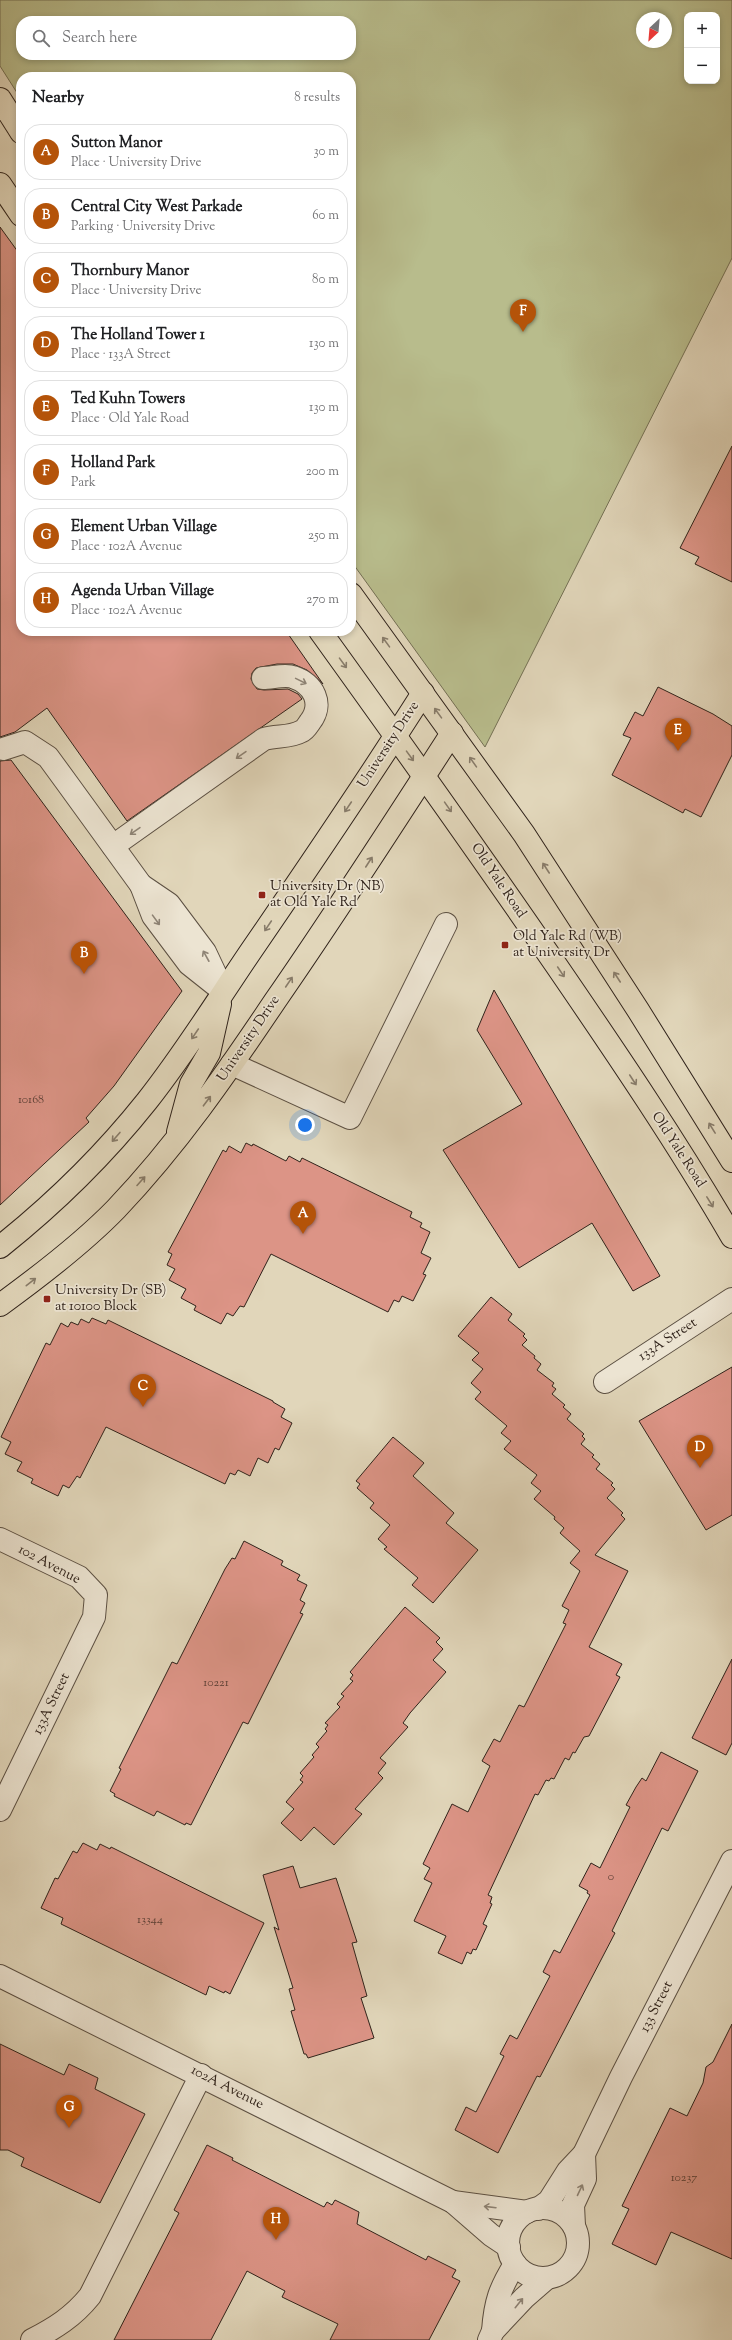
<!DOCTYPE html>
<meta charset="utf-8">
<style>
:root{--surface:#fff;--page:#f6f6f6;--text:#202124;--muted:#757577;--line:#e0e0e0;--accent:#b45309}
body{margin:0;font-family:"Sorts Mill Goudy",serif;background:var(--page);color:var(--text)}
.controls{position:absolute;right:12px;top:12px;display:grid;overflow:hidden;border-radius:8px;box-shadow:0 2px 6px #0003}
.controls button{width:36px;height:36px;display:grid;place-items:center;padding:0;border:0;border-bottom:1px solid var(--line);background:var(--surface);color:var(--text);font:20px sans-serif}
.compass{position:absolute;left:636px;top:12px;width:36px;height:36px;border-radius:50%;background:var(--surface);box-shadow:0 2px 6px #0003;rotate:206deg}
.you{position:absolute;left:305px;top:1125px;width:14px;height:14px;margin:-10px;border:3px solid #fff;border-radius:50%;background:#1a73e8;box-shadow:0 0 0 6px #1a73e833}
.badge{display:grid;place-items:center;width:26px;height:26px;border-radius:50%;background:var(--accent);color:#fff;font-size:13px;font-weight:700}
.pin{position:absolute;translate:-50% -33px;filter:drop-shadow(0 1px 2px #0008)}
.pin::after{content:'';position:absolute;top:21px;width:14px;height:12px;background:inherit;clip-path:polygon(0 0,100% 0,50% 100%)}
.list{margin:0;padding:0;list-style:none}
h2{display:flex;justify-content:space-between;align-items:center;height:52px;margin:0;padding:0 16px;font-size:17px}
h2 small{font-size:13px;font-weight:400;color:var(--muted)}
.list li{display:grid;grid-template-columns:26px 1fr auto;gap:12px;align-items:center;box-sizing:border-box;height:56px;margin:0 8px 8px;padding:0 8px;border:1px solid var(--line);border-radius:16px}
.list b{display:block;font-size:15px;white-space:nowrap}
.list p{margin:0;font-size:13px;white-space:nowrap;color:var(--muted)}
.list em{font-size:13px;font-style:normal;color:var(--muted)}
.icon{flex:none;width:22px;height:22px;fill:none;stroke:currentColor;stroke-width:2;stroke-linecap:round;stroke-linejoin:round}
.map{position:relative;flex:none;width:732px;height:2340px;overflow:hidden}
.search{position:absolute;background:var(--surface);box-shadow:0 2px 6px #0003;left:16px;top:16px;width:340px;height:44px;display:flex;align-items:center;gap:10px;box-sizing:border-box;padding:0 14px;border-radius:16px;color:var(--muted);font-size:15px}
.panel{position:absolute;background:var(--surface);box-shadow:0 2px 6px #0003;left:16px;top:72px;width:340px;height:564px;border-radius:16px}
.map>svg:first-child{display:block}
.green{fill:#b8bc8c;stroke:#747054;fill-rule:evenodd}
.building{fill:#dc9486;stroke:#30231b}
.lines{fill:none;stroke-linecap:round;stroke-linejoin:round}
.minor-casing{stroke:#5c5043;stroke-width:24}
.major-casing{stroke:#30231b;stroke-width:24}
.minor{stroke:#ece4d2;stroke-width:22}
.major{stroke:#e1d6ba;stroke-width:22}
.oneway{stroke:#887c6a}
.oneway2{stroke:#8e8476}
.poi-dot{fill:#8f2418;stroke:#ece4d2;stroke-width:1.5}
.labels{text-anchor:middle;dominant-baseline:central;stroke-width:3.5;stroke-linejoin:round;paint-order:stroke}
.number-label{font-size:12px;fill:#5b3f36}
.street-label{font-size:14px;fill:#30231b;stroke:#ece4d2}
.poi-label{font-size:14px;fill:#30231b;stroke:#ece4d2;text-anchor:start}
</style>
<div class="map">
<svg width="732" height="2340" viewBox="0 0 732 2340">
<rect width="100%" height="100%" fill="#e1d6ba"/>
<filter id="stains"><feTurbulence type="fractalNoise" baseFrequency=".005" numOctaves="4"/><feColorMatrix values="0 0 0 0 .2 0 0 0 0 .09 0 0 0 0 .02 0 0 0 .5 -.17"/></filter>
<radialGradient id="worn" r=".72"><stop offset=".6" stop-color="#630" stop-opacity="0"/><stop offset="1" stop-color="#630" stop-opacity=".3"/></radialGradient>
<!-- green -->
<path class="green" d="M0,0H732V258L485,747L351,561V77H21V99L0,66ZM687,15H717V81H687ZM642,18H666V42H642ZM21,21H351V55H21Z"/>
<!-- building -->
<g class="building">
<path d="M0,227L21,256V631H286L323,684L307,670L293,664H277L256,668L252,673L251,679L257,689L264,690L288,689L298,694L302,699L127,821L47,708L15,732L0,737Z"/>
<path d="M732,446V582L695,564L699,557L680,548Z"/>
<path d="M658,687L713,714L732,726V755L701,817L685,809L683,813L612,775L631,738L623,735L635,712L643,716Z"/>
<path d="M11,760L182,991L114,1086L86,1118L89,1122L0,1205V761Z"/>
<path d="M494,990L660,1276L633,1291L592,1223L519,1268L443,1150L522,1104L477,1030Z"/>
<path d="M246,1143L252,1146L253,1144L286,1161L289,1156L300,1162L302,1158L412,1212L410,1217L422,1223L420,1227L430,1232L421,1253L431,1258L423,1274L426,1275L413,1301L402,1296L399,1302L394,1300L388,1312L271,1254L244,1307L240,1306L233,1316L227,1313L221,1324L194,1310L196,1306L181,1298L186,1289L169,1280L175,1269L167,1265L172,1254L168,1252L223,1150L226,1152L229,1146L241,1153Z"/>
<path d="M491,1297L512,1314L508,1320L525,1334L523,1336L527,1340L522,1345L535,1356L534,1358L541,1364L537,1370L554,1383L552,1386L556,1389L552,1394L565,1405L563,1407L571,1414L567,1419L584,1434L582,1436L585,1439L581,1444L594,1455L592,1457L600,1464L596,1469L613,1483L611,1485L615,1489L607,1498L623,1513L621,1515L625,1519L595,1555L628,1571L589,1647L622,1664L616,1675L620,1677L589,1736L584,1737L575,1753L573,1752L569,1760L565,1758L554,1779L551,1778L549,1781L546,1780L538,1795L535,1794L488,1895L492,1897L490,1903L492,1904L483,1924L487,1926L476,1950L473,1949L471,1954L467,1952L462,1964L438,1953L446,1936L414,1921L432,1883L424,1879L430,1868L423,1864L452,1804L468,1812L490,1766L482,1761L494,1739L500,1742L519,1705L524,1707L566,1624L563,1623L569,1610L562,1606L580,1571L570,1563L580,1551L560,1533L564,1528L554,1519L555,1517L534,1499L541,1491L531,1483L537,1475L504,1449L511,1441L501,1433L507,1426L475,1399L481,1392L471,1383L483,1369L472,1360L479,1353L458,1336Z"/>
<path d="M92,1318L106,1324L108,1320L273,1401V1402L285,1409L281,1417L292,1423L279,1450L275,1448L268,1463L258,1458L250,1476L238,1470L235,1475L230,1473L225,1484L106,1427L80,1478L77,1476L69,1488L63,1485L58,1496L31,1483L33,1479L17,1471L22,1462L5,1454L11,1442L1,1437L46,1343L50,1345L61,1323L68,1327L71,1322L78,1325L81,1319L89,1323Z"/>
<path d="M732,1367V1515L706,1530L639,1421Z"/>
<path d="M393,1437L424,1463L413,1476L454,1513L446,1523L478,1550L433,1603L412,1585L418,1578L384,1549L387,1547L378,1539L390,1525L370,1508L374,1503L357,1488L360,1484L356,1481Z"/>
<path d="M244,1541L283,1561L281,1565L300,1575L297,1580L307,1585L300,1600L305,1603L300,1613L303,1614L248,1724L243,1722L191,1825L186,1823L185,1825L157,1811L154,1816L114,1796L115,1794L110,1791L121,1769L119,1768L172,1662L177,1664L225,1569L232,1558L235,1559Z"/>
<path d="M405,1607L440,1638L436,1642L443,1649L433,1660L446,1672L410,1713L403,1723L408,1727L380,1758L386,1763L378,1773L383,1778L355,1809L362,1814L334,1845L314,1827L301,1841L281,1823L294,1809L286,1802L303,1782L300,1780L303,1776L300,1773L314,1757L312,1755L319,1747L316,1744L327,1731L325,1729L328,1725L325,1723L340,1707L337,1704L344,1696L341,1694L353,1681L350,1679L353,1675L350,1672Z"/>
<path d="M732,1659V1743L726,1755L692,1738Z"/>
<path d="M661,1752L698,1771L668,1831L662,1828L612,1931L615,1933L540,2077L537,2076L498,2153L455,2130L466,2107L476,2112L504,2056L500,2054L510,2035L517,2039L550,1976L543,1972L554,1950L560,1953L590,1895L587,1893L588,1891L579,1886L591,1863L600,1868L630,1807L626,1805L636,1787L642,1778L646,1781Z"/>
<path d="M83,1843L97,1850L100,1844L110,1849L111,1847L264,1923L230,1994L225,1991L224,1993L209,1986L206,1995L61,1924L63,1918L41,1908L55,1878L58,1879L73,1851L77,1853Z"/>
<path d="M293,1866L300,1888L336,1878L357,1942L352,1943L367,1996L361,1998L374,2038L308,2058L306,2054H304L291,2011L295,2010L289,1989L293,1988L274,1927L279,1930L263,1875Z"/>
<path d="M732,2024V2259L671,2232L656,2265L612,2244L629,2209L622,2206L670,2108L687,2116L703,2083L706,2067L713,2062Z"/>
<path d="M0,2044L64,2075L69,2064L98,2078L95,2089L145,2114L100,2203L21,2166L24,2158L8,2150H0Z"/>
<path d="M207,2145L233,2158L232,2160L324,2207L327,2202L332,2205L335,2200L359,2212L357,2224L426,2260L428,2256L456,2270L452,2277L460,2281L429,2340H330L338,2324L282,2297L285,2291L247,2271L211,2340H114L179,2213L174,2210Z"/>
</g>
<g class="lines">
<!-- minor casing -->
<g class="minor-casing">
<g id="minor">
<path d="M3,749L25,742L48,757L67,783L141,885L153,916L189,964L223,991"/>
<path d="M113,846L264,739C277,735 290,738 302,731C305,730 308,725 310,722C324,704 314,684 293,677C285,674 272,678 263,678"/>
<path d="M141,885L169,904L205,952L221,986"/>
<path d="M232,1064L350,1118L446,924"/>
<path d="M605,1382L732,1299"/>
<path d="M0,1539L79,1577L96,1595L94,1617L0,1810"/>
<path d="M0,1976L453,2202L491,2235L509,2247"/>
<path d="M453,2202L527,2212"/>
<circle cx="543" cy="2243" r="35"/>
<path d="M538,2209L549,2201L568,2171L584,2154L621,2077L732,1861"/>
<path d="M574,2226L573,2205L585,2179L584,2154"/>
<path d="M493,2331C495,2302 500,2288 515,2264"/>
<path d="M32,2340C55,2328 73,2317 90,2296L201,2075"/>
<path d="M489,2340L493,2331L524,2298L547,2278"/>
</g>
</g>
<!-- major casing -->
<g class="major-casing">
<g id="major">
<path d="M0,99L21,132"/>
<path d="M0,184L21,215"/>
<path d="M351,594L524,834L638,1010L732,1161"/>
<path d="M320,631C400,742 479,853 556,965C617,1054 678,1144 732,1237"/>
<path d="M178,1132L191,1084L209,1053L220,1004"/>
<path d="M0,1247C54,1204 104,1155 147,1101C185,1053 217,1001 251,951C310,865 368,780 423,693"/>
<path d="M0,1305C40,1276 82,1244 116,1209C177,1145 226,1074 275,1001C336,913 394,823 452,733"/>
</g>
</g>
<!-- minor -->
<use href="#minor" class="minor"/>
<!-- major -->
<use href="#major" class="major"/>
</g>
<!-- one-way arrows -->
<defs><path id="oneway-shaft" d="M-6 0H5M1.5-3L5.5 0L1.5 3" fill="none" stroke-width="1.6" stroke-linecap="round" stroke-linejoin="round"/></defs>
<g class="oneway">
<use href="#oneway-shaft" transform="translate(386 642) rotate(-126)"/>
<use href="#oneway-shaft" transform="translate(343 663) rotate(54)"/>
<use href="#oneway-shaft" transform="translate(438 713) rotate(-126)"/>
<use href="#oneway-shaft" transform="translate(410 756) rotate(54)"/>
<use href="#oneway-shaft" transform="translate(473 762) rotate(-125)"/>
<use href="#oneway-shaft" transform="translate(348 807) rotate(124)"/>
<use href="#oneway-shaft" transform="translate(448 807) rotate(55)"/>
<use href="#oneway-shaft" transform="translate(369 862) rotate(-57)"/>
<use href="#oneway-shaft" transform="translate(546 868) rotate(-123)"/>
<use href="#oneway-shaft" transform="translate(268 926) rotate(124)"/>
<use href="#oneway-shaft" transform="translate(561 972) rotate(56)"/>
<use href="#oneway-shaft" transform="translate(617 977) rotate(-123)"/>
<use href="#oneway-shaft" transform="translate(289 982) rotate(-56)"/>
<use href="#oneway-shaft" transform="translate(195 1034) rotate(124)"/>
<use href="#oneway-shaft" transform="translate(633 1080) rotate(57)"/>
<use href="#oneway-shaft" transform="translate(207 1101) rotate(-53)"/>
<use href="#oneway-shaft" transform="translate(712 1128) rotate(-122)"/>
<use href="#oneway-shaft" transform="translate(116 1137) rotate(131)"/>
<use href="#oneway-shaft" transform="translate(141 1181) rotate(-48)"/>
<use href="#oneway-shaft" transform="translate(710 1202) rotate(58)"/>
<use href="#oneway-shaft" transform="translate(31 1282) rotate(-38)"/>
</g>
<g class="oneway2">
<use href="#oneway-shaft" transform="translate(301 681) rotate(26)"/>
<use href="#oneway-shaft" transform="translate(241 755) rotate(145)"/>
<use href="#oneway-shaft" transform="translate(135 831) rotate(145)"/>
<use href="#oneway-shaft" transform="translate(156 920) rotate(54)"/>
<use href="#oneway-shaft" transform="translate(206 956) rotate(-119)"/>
<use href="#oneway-shaft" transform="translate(580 2190) rotate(-65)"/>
<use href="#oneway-shaft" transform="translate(490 2207) rotate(-173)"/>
<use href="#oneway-shaft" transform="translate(519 2303) rotate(-51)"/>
</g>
<!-- markers -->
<g class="poi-dot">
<rect x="258" y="891" width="8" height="8" rx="2"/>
<rect x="501" y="941" width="8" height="8" rx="2"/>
<rect x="43" y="1295" width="8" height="8" rx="2"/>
</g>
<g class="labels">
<!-- number labels -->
<g class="number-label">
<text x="31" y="1100">10168</text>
<text x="216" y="1683">10221</text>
<text x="611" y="1877">0</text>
<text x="150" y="1920">13344</text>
<text x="684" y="2178">10237</text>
</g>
<!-- street labels -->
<g class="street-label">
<text transform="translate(389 745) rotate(-57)">University Drive</text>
<text transform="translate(498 881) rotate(56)">Old Yale Road</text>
<text transform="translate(249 1039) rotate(-56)">University Drive</text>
<text transform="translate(678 1150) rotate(57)">Old Yale Road</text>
<text transform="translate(668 1340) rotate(-33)">133A Street</text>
<text transform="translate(49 1565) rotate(28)">102 Avenue</text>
<text transform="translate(52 1704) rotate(-64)">133A Street</text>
<text transform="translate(657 2007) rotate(-63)">133 Street</text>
<text transform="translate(227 2088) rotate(27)">102A Avenue</text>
</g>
<!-- poi labels -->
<g class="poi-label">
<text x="270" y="887">University Dr (NB)<tspan x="270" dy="16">at Old Yale Rd</tspan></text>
<text x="513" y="937">Old Yale Rd (WB)<tspan x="513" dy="16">at University Dr</tspan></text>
<text x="55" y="1291">University Dr (SB)<tspan x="55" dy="16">at 10100 Block</tspan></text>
</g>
</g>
<rect width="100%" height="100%" filter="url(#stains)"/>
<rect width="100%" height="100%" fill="url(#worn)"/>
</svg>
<div class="controls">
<button>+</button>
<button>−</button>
</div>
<svg class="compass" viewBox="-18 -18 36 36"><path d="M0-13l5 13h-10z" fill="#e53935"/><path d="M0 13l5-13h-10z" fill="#757577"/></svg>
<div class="you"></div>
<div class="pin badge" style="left:303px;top:1234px">A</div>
<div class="pin badge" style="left:84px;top:974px">B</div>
<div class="pin badge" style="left:143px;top:1407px">C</div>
<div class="pin badge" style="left:700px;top:1468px">D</div>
<div class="pin badge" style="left:678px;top:751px">E</div>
<div class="pin badge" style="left:523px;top:332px">F</div>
<div class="pin badge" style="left:69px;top:2128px">G</div>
<div class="pin badge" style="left:276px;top:2240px">H</div>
<div class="search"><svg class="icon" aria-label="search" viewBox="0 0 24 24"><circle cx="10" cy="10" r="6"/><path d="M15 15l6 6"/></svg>Search here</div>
<section class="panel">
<h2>Nearby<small>8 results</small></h2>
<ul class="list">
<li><span class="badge">A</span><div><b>Sutton Manor</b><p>Place · University Drive</p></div><em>30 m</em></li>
<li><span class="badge">B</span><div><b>Central City West Parkade</b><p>Parking · University Drive</p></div><em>60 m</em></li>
<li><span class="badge">C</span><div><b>Thornbury Manor</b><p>Place · University Drive</p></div><em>80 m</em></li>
<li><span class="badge">D</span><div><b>The Holland Tower 1</b><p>Place · 133A Street</p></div><em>130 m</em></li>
<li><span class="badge">E</span><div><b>Ted Kuhn Towers</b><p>Place · Old Yale Road</p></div><em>130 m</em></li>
<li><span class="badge">F</span><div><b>Holland Park</b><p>Park</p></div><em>200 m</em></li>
<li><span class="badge">G</span><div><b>Element Urban Village</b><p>Place · 102A Avenue</p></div><em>250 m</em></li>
<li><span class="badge">H</span><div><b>Agenda Urban Village</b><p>Place · 102A Avenue</p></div><em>270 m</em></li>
</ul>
</section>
</div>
